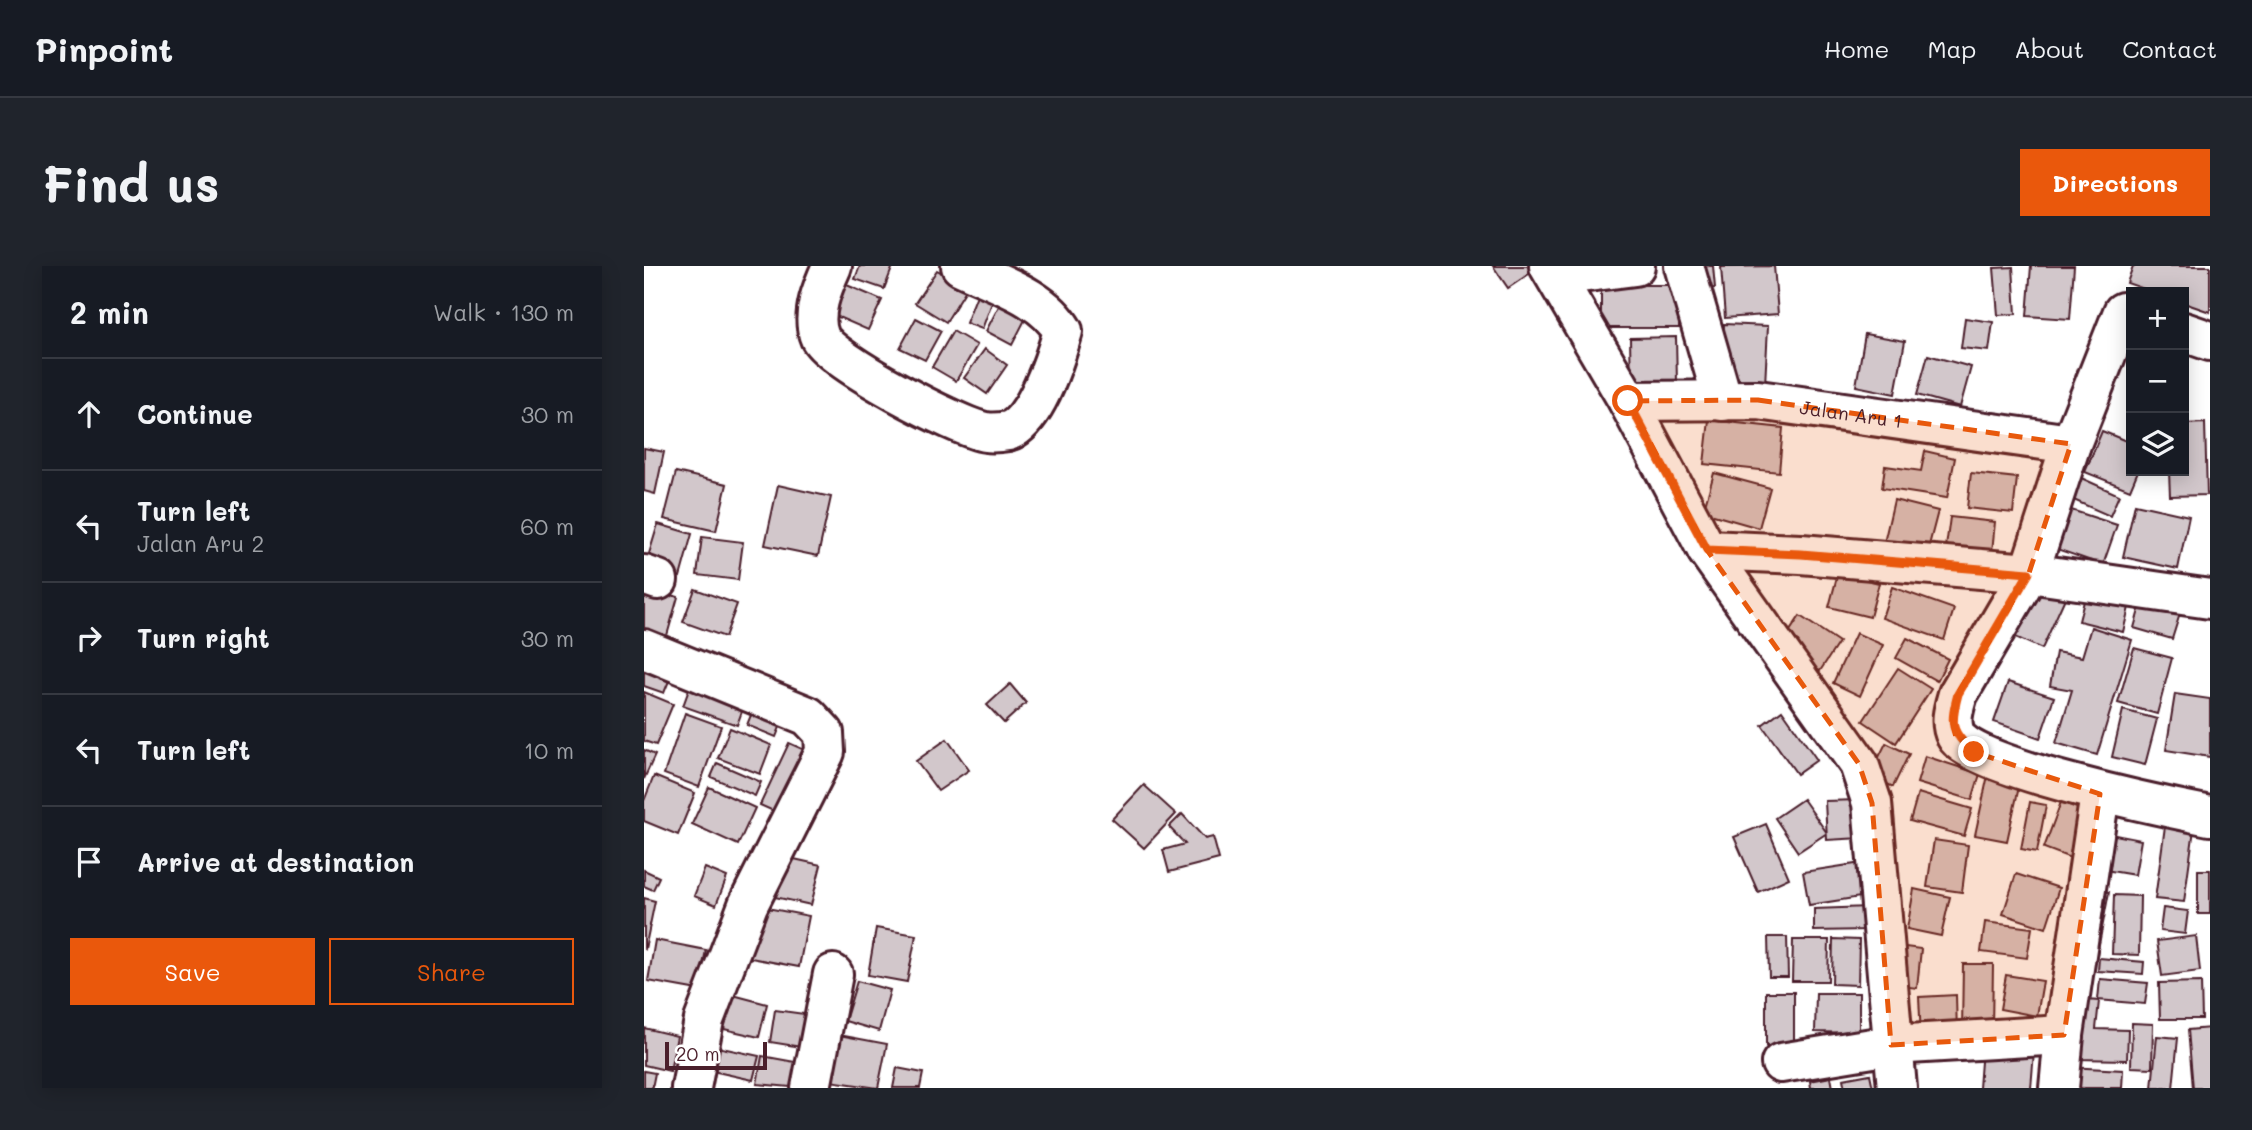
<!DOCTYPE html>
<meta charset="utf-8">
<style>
:root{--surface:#171b24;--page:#20242c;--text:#f1f3f6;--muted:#9ea1a6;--line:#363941;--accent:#ea580c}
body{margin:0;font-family:Mali,sans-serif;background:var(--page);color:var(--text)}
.controls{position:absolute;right:21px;top:21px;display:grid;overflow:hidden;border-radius:0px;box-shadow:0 4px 18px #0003}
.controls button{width:63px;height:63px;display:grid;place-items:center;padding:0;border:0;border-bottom:2px solid var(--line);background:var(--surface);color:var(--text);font:35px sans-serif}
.scale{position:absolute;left:21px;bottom:18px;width:102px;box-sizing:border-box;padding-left:7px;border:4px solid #4a1f2b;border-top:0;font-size:19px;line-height:24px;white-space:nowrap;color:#4a1f2b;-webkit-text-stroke:5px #fff;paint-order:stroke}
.stop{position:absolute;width:21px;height:21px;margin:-16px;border:5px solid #ea580c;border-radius:50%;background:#fff}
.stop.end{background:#ea580c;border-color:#fff;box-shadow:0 2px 7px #0008}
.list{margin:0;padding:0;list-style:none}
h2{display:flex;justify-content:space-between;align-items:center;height:91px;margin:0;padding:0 28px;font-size:30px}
h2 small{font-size:23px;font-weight:400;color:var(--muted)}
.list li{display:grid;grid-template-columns:46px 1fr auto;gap:21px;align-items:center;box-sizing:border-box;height:112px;padding:0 28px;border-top:2px solid var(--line)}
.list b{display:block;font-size:26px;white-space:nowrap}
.list p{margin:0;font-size:23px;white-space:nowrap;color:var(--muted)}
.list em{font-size:23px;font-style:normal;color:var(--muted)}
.actions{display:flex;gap:14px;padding:21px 28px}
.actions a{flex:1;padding:16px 0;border:2px solid var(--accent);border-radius:0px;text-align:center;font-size:24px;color:var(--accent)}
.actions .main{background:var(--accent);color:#fff}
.icon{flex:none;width:38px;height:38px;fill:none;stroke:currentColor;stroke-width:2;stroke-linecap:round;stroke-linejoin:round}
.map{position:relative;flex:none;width:1566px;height:822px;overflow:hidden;border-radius:0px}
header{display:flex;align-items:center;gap:42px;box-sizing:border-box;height:98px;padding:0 35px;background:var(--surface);border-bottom:2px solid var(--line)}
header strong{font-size:33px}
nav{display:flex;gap:38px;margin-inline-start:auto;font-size:24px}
.intro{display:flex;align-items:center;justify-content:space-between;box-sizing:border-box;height:168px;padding:0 42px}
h1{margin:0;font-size:49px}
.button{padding:18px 32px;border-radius:0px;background:var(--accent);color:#fff;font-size:24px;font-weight:700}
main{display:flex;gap:42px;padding:0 42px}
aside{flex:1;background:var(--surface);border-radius:0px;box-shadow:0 4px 18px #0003}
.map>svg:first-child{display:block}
.building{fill:#d2c7cb;stroke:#4a1f2b;stroke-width:2}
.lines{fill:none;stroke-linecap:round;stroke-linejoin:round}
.street-casing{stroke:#4a1f2b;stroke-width:44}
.street{stroke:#fff;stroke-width:38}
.route{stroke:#ea580c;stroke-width:9}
.marked{fill:#e8590c;fill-opacity:0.2;stroke:#e8590c;stroke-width:5;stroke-dasharray:14 9;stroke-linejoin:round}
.labels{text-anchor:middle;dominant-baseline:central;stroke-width:6;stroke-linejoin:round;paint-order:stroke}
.street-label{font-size:19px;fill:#4a1f2b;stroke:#fff}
</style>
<header>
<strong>Pinpoint</strong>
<nav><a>Home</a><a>Map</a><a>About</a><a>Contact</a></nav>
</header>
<div class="intro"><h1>Find us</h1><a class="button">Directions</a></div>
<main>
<aside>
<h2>2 min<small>Walk · 130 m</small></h2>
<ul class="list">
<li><svg class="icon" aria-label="ahead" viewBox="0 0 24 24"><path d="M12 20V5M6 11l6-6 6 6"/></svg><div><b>Continue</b></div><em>30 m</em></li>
<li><svg class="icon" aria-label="left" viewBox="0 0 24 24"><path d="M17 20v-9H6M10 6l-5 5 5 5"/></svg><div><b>Turn left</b><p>Jalan Aru 2</p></div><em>60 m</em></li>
<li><svg class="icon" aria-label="right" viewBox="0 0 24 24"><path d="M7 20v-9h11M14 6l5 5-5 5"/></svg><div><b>Turn right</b></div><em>30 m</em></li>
<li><svg class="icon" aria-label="left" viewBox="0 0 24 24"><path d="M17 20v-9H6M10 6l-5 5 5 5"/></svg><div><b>Turn left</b></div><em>10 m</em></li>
<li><svg class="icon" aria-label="arrive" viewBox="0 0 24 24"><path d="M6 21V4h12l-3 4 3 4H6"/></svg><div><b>Arrive at destination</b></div></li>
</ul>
<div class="actions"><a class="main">Save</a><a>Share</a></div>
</aside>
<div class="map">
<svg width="1566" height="822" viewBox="0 0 1566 822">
<rect width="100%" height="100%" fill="#fff"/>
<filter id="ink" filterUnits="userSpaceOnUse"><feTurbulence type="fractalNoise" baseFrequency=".0143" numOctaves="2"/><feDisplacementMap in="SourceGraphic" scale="14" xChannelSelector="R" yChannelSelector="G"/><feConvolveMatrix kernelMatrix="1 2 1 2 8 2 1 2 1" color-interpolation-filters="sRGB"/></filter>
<g filter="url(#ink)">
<!-- building -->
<g class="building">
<path d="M216,0H249L240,23L211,13Z"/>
<path d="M849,0H884L888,6L864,22Z"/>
<path d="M1059,0H1069L1071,22L1052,23Z"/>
<path d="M1130,0L1134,48L1081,52L1077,1Z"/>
<path d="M1387,0H1430L1426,53L1383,50Z"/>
<path d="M1489,0H1566V46L1540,37V26H1509L1483,17Z"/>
<path d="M1369,1L1372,48L1354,49L1350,2Z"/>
<path d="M293,4L323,22L302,56L271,37Z"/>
<path d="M198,17L238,34L224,64L185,47Z"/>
<rect x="957" y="19" width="78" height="43"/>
<path d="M336,21L352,26L338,63L322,57Z"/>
<path d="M358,34L384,48L368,79L342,65Z"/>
<path d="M272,52L297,65L281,94L256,82Z"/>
<path d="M1321,52L1349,56L1345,85L1317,82Z"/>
<path d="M1080,58L1124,60L1121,119L1077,117Z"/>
<path d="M309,65L333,79L312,115L288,101Z"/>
<path d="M1221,68L1261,75L1251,128L1212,120Z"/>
<path d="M1032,71L1033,117L987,118L986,72Z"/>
<path d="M341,83L363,99L343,128L320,112Z"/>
<path d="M1284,89L1327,101L1316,141L1273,129Z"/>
<path d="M1065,154L1139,162L1135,206L1060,198Z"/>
<path d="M1561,157L1563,229L1526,230L1525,205H1540V158Z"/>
<path d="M1458,165L1487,177V205H1494L1486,224L1441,206Z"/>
<path d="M0,182L20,186L11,228L0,225Z"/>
<path d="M1281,185L1311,192L1303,232L1238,222L1241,200L1277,205Z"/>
<path d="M32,206L83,218L72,265L20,253Z"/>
<path d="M1070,207L1126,222L1115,262L1059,246Z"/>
<path d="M1327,207L1373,212L1369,247L1323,242Z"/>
<path d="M1435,211L1475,229L1466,250L1425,232Z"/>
<path d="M134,219L187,231L174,290L121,279Z"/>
<path d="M1250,234L1294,245L1282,291L1239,281Z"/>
<path d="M1491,238L1545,250L1534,303L1479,291Z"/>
<path d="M1418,241L1473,259L1459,299L1404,280Z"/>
<path d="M1306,251L1351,256L1348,286L1302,281Z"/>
<path d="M14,258L48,268L36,311L1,301Z"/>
<path d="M58,271L99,276L94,314L53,309Z"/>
<path d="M1194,307L1235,317L1226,351L1185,341Z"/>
<path d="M1389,319L1421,332L1398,383L1367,369Z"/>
<path d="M0,321L34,331L22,373L0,366Z"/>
<path d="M1248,321L1310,343L1300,374L1238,352Z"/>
<path d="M51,323L93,338L81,371L39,356Z"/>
<path d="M1443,323L1487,333L1479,366L1435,355Z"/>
<path d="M1500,326L1539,338L1528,373L1490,362Z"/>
<path d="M1156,350L1195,376L1176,405L1136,380Z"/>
<path d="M1447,361L1488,374L1453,489L1412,477L1428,424L1406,420L1412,386L1438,391Z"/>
<path d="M1212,367L1239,379L1216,430L1189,417Z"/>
<path d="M1263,372L1304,393L1293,415L1252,392Z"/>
<path d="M1490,382L1528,392L1513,448L1474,437Z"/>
<path d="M0,394L29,405L20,427L0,420Z"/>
<path d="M1254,402L1287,423L1252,477L1219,455Z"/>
<path d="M1364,416L1410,431L1396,472L1350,456Z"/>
<path d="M47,418L101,437L93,459L39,440Z"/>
<path d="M366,418L382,437L360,457L343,439Z"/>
<path d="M0,426L29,438L12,479L0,475Z"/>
<path d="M1531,428L1566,433V491L1522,484Z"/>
<path d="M111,439L140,451L132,471L103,459Z"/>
<path d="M1138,444L1173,494L1153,508L1118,459Z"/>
<path d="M1479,444L1513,453L1501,499L1468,491Z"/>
<path d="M41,447L77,460L55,521L20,508Z"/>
<path d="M86,462L127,479L116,508L74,492Z"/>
<path d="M303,473L325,504L294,525L272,495Z"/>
<path d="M145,477L174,490L145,552L116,539Z"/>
<path d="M1242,477L1265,488L1249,521L1226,509Z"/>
<path d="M0,484L11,489L0,513Z"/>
<path d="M1281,490L1336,508L1328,534L1273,517Z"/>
<path d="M73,497L117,516L111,530L67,511Z"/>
<path d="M1344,509L1376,516L1363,575L1331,569Z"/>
<path d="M10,510L51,527L34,569L0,555V535Z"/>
<path d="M500,519L532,548L500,582L468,553Z"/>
<path d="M65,521L111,542L94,579L48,558Z"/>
<path d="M1274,527L1328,543L1320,570L1266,555Z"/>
<path d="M1159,533L1183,567L1154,586L1131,552Z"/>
<path d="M1215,534L1217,572L1183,574L1181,535Z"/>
<path d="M1386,536L1402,539L1393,586L1377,583Z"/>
<path d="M1417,536L1446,547L1429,593L1400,582Z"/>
<path d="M538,548L561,573L569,571L575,593L525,606L519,584L541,578L525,561Z"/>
<path d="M1122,558L1145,612L1114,626L1090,571Z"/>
<path d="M1521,560L1550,563L1540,636L1511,633Z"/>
<path d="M1461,567L1497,574L1491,609L1455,603Z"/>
<path d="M1290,574L1324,579L1318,626L1283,621Z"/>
<path d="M141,591L177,599L167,639L131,631Z"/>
<path d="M1218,597L1223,630L1165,639L1159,606Z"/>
<path d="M61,602L83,611L72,639L50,630Z"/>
<path d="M0,604L15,611L9,624L0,620Z"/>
<rect x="1554" y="604" width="12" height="44"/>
<path d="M1372,608L1415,622L1402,662L1359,648Z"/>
<path d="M1270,623L1306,631L1297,670L1263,663Z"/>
<path d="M1451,623L1465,626L1453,689L1439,687Z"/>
<path d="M1470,629L1496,630L1495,689L1468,688Z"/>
<path d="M0,632L11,635L1,683L0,682Z"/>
<path d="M107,639L165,650L155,701L96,690Z"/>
<path d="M1224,641V664L1170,665V643Z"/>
<path d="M1519,642L1544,645L1541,668L1516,665Z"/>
<path d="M1341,656L1388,662L1383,692L1337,686Z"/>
<path d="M232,662L272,669L263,716L224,709Z"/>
<path d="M1552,670L1556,705L1518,710L1513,675Z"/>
<path d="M1124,671H1143L1144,711H1125Z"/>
<path d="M1189,673L1215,674L1214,719L1188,718Z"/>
<path d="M11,674L62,684L54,724L4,715Z"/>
<path d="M1149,674H1185L1184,715H1148Z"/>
<path d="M1254,680L1277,683L1273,722L1248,719Z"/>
<path d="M1455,692L1500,696L1499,708L1454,705Z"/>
<path d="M1319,698H1349L1348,766H1318Z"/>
<path d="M1362,709L1399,715L1393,750L1356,743Z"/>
<path d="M1456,713L1504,717L1501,738L1454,734Z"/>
<path d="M213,715L246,724L235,765L201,755Z"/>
<path d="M1557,716L1558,753H1516L1515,717Z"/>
<rect x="1122" y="726" width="28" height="54"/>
<path d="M1172,727H1215V767L1171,766Z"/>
<path d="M89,729L123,738L115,771L80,763Z"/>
<path d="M1312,729L1313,769L1277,771L1275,731Z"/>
<path d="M1430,733L1455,735L1452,763L1484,764L1483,794L1432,793Z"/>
<path d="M131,744L175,750L170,783L126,776Z"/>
<path d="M1488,757L1509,758L1508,802L1487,801Z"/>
<path d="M0,762L33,770L26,805L0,799Z"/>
<path d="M1566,762V822H1549L1544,764Z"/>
<path d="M195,769L243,778L234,822L186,815Z"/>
<path d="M1513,770L1534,772L1529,822H1508Z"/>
<path d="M64,779L115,790L109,814L59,803Z"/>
<path d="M1338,782L1390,786L1387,822H1335Z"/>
<path d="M118,790L162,798L158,822L113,818Z"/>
<path d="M1424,801L1479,804L1478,822H1423Z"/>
<path d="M253,802L279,807L276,822H249Z"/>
<path d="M0,805L11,807L8,822H0Z"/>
<path d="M1226,808L1229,822H1201L1199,813Z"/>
<path d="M1187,811L1189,822H1167L1166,815Z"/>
</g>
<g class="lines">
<!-- street casing -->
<g class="street-casing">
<g id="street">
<path d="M188,0C179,20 166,49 176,72C186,94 316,163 342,166C348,167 358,166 364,165C391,157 412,90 419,65C399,30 352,17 317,0"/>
<path d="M905,0L984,135L1063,284L1215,498L1228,537L1253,822"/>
<path d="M1040,0L1079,135"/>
<path d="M913,10L991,0"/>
<path d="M1487,49L1479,46L1427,178L1385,307L1314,428C1310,442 1305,456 1312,470C1327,501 1526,542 1566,550"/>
<path d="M1540,66L1566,75"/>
<path id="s1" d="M984,135L1114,134L1427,178"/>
<path d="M1063,284L1157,288L1385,307L1566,333"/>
<path d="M0,309L14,314"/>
<path d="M0,383L164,450L180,467L181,486L104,639L60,754L47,822"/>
<path d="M1420,769L1456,528"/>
<path d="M1137,797L1247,779L1420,769L1415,822"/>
<path d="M167,822L189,708"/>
</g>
</g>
<!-- street -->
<use href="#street" class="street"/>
</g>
</g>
<g class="lines" filter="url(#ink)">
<!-- route -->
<path class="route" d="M984,135L1063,284L1157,288L1385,307L1314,428C1306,458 1306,466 1330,486"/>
</g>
<!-- marked area -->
<path class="marked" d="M1114,134L1427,178L1385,307L1314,428L1308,451L1312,472L1330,486L1456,528L1420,769L1247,779L1228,537L1215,498L1063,284L984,135Z"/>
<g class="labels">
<!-- street labels -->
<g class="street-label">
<text stroke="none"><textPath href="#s1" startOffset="224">Jalan Aru 1</textPath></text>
</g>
</g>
</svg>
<div class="controls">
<button>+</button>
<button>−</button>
<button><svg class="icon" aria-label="layers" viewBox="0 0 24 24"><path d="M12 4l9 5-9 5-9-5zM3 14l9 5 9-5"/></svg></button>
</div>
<div class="scale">20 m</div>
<div class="stop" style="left:984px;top:135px"></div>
<div class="stop end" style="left:1330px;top:486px"></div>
</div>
</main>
